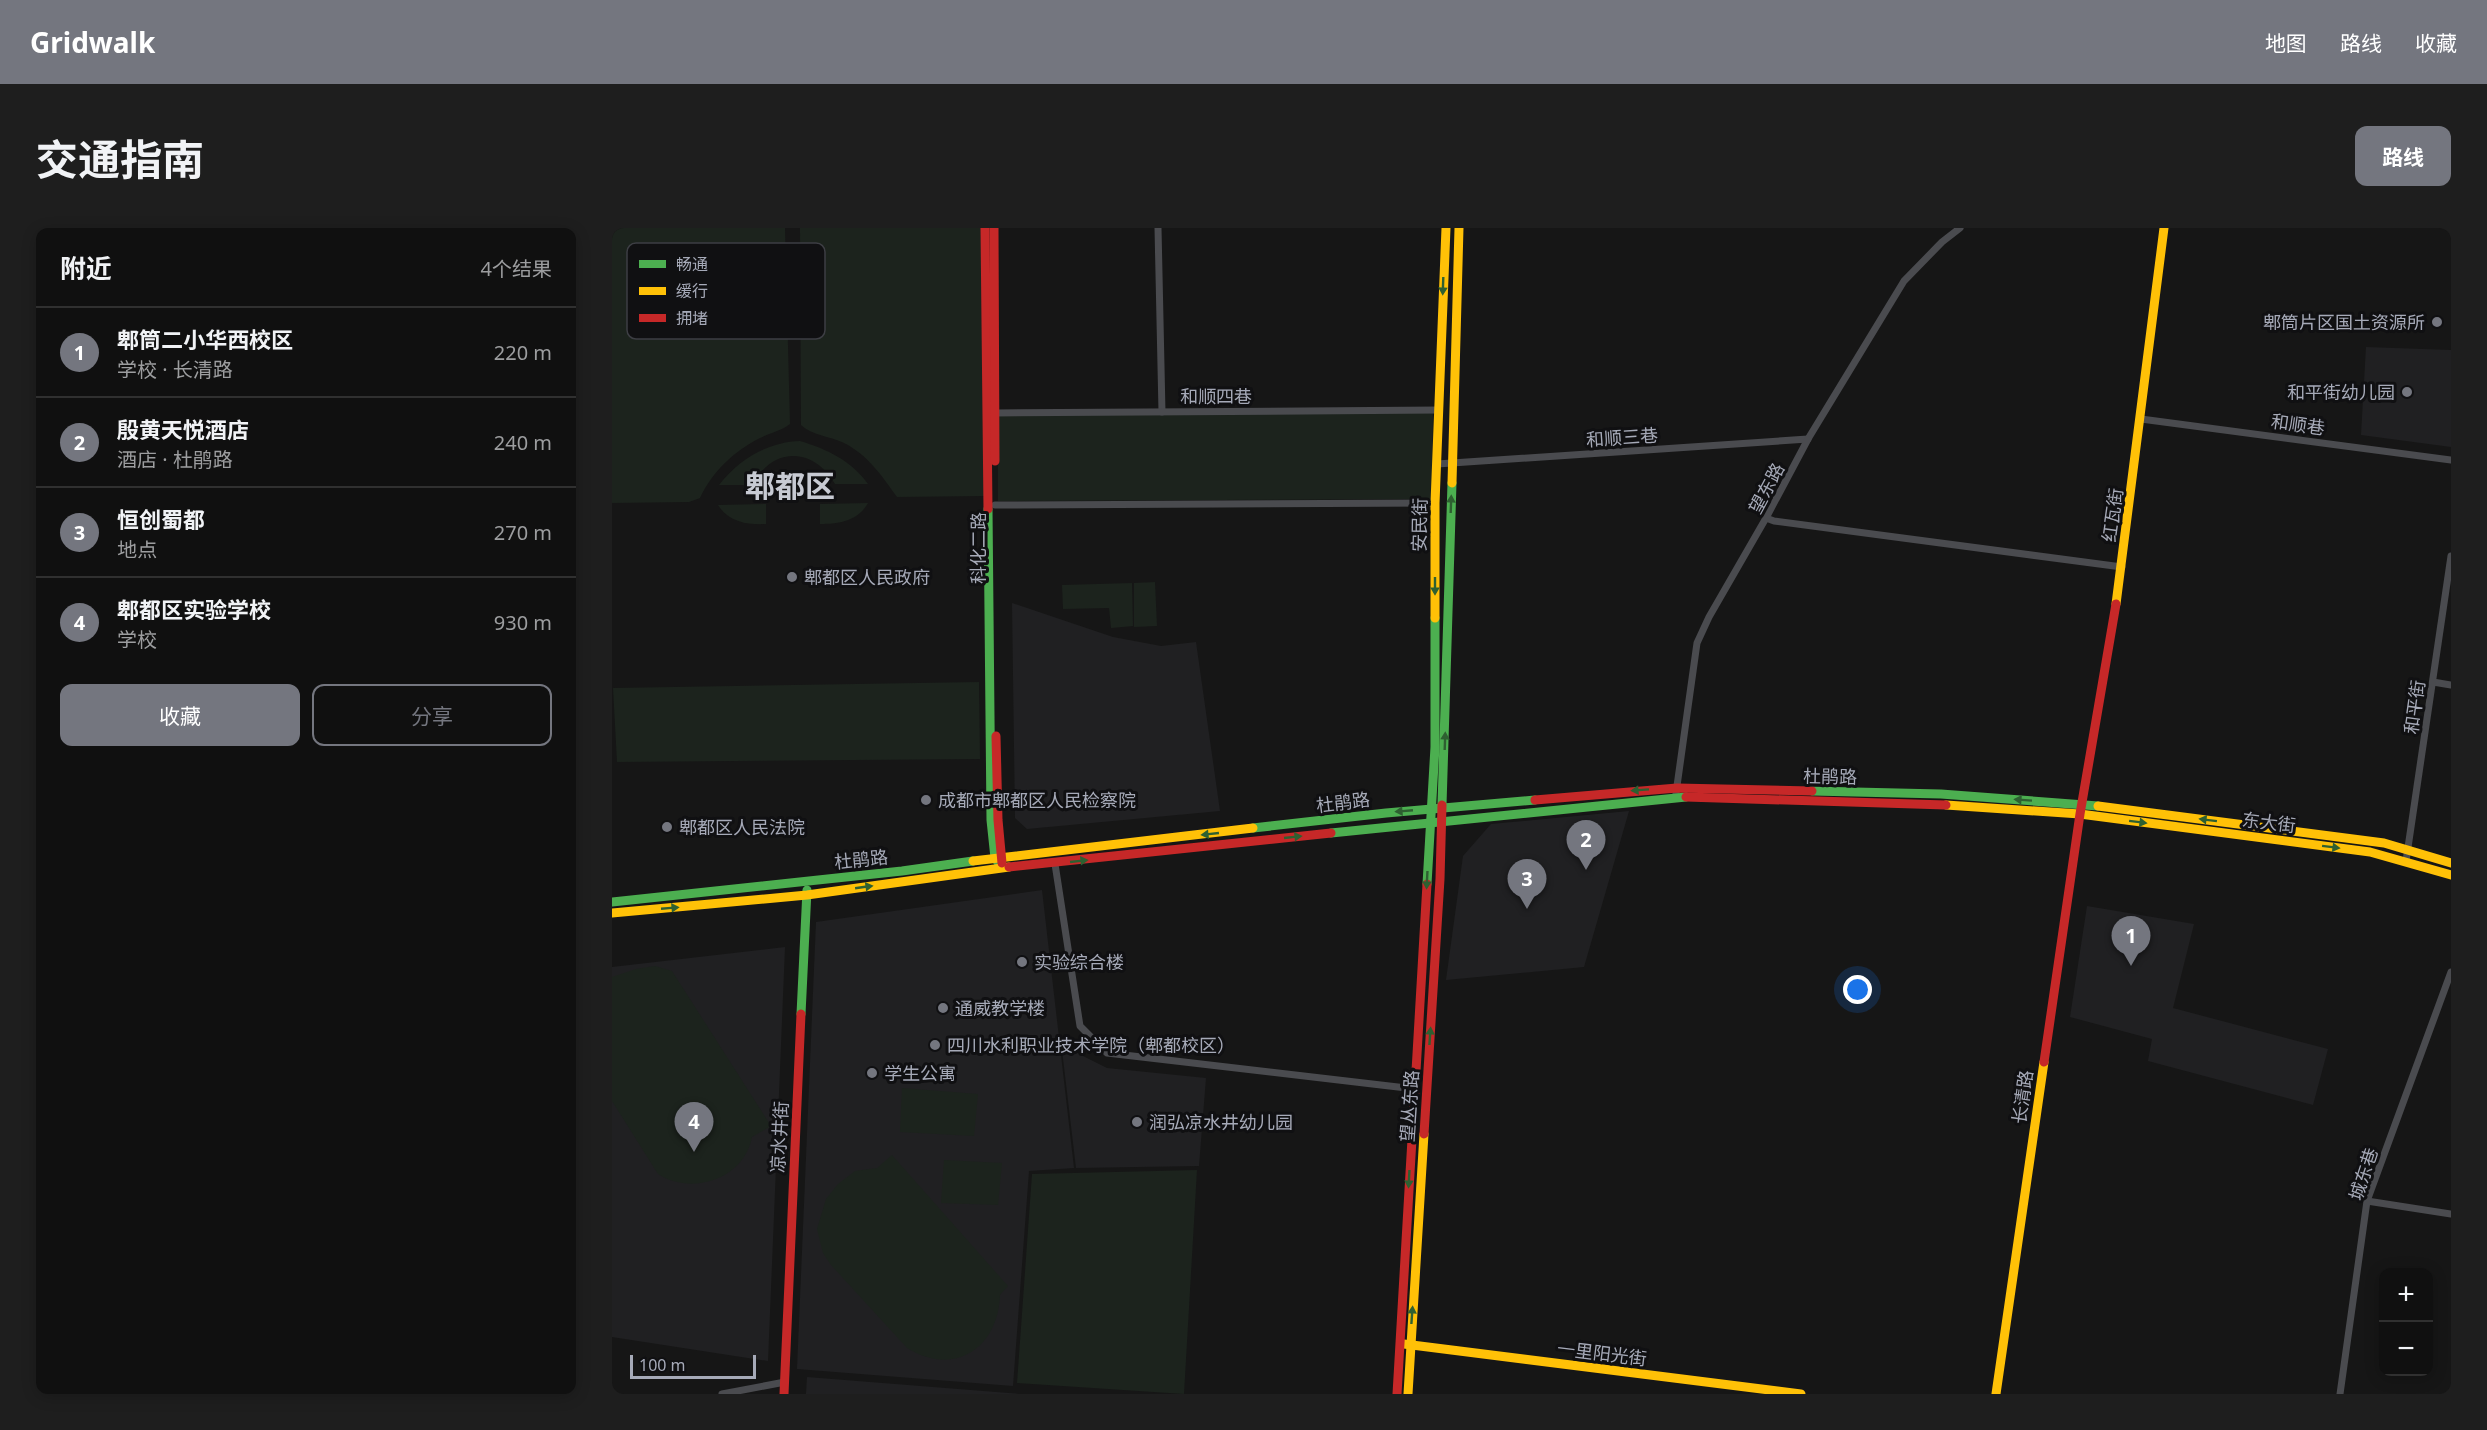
<!DOCTYPE html>
<html lang="zh">
<meta charset="utf-8">
<style>
:root{--surface:#101010;--page:#1e1e1e;--text:#f1f3f6;--muted:#9c9d9f;--line:#303030;--accent:#74767f}
body{margin:0;font-family:"Noto Sans","Noto Sans SC",sans-serif;background:var(--page);color:var(--text)}
.controls{position:absolute;right:18px;bottom:18px;display:grid;overflow:hidden;border-radius:12px;box-shadow:0 3px 15px #0003}
.controls button{width:54px;height:54px;display:grid;place-items:center;padding:0;border:0;border-bottom:2px solid var(--line);background:var(--surface);color:var(--text);font:30px sans-serif}
.scale{position:absolute;left:18px;bottom:15px;width:126px;box-sizing:border-box;padding-left:6px;border:3px solid #a6aab8;border-top:0;font-size:16px;line-height:21px;white-space:nowrap;color:#a6aab8;-webkit-text-stroke:4px #101012;paint-order:stroke}
.you{position:absolute;left:1246px;top:762px;width:21px;height:21px;margin:-15px;border:4px solid #fff;border-radius:50%;background:#1a73e8;box-shadow:0 0 0 9px #1a73e833}
.badge{display:grid;place-items:center;width:39px;height:39px;border-radius:50%;background:var(--accent);color:#fff;font-size:20px;font-weight:700}
.pin{position:absolute;translate:-50% -50px;filter:drop-shadow(0 2px 3px #0008)}
.pin::after{content:'';position:absolute;top:32px;width:21px;height:18px;background:inherit;clip-path:polygon(0 0,100% 0,50% 100%)}
.list{margin:0;padding:0;list-style:none}
h2{display:flex;justify-content:space-between;align-items:center;height:78px;margin:0;padding:0 24px;font-size:26px}
h2 small{font-size:20px;font-weight:400;color:var(--muted)}
.list li{display:grid;grid-template-columns:39px 1fr auto;gap:18px;align-items:center;box-sizing:border-box;height:90px;padding:0 24px;border-top:2px solid var(--line)}
.list b{display:block;font-size:22px;white-space:nowrap}
.list p{margin:0;font-size:20px;white-space:nowrap;color:var(--muted)}
.list em{font-size:20px;font-style:normal;color:var(--muted)}
.actions{display:flex;gap:12px;padding:18px 24px}
.actions a{flex:1;padding:14px 0;border:2px solid var(--accent);border-radius:12px;text-align:center;font-size:21px;color:var(--accent)}
.actions .main{background:var(--accent);color:#fff}
.map{position:relative;flex:none;width:1839px;height:1166px;overflow:hidden;border-radius:12px}
header{display:flex;align-items:center;gap:36px;box-sizing:border-box;height:84px;padding:0 30px;background:var(--accent);color:#fff}
header strong{font-size:28px}
nav{display:flex;gap:33px;margin-inline-start:auto;font-size:21px}
.intro{display:flex;align-items:center;justify-content:space-between;box-sizing:border-box;height:144px;padding:0 36px}
h1{margin:0;font-size:42px}
.button{padding:15px 27px;border-radius:12px;background:var(--accent);color:#fff;font-size:21px;font-weight:700}
main{display:flex;gap:36px;padding:0 36px}
aside{flex:1;background:var(--surface);border-radius:12px;box-shadow:0 3px 15px #0003}
.map>svg:first-child{display:block}
.built{fill:#202022}
.green{fill:#1c231d}
.lines{fill:none;stroke-linecap:round;stroke-linejoin:round}
.street{stroke:#4a4b4f;stroke-width:7}
.fast{stroke:#4caf50;stroke-width:9}
.slow{stroke:#ffc107;stroke-width:9}
.jam{stroke:#c62828;stroke-width:9}
.oneway{fill:#2e6031}
.poi-dot{fill:#74767f;stroke:#101012;stroke-width:2}
.labels{text-anchor:middle;dominant-baseline:central;stroke-width:6;stroke-linejoin:round;paint-order:stroke}
.poi-label{font-size:18px;fill:#a6aab8;stroke:#101012;text-anchor:start}
.street-label{font-size:18px;fill:#a6aab8;stroke:#101012}
.town-label{font-size:30px;font-weight:bold;fill:#c7cad3;stroke:#101012}
.key{fill:#101012;stroke:#3d3e44;stroke-width:1.5}
.key-label{font-size:16px;fill:#a6aab8}
</style>
<header>
<strong>Gridwalk</strong>
<nav><a>地图</a><a>路线</a><a>收藏</a></nav>
</header>
<div class="intro"><h1>交通指南</h1><a class="button">路线</a></div>
<main>
<aside>
<h2>附近<small>4个结果</small></h2>
<ul class="list">
<li><span class="badge">1</span><div><b>郫筒二小华西校区</b><p>学校 · 长清路</p></div><em>220 m</em></li>
<li><span class="badge">2</span><div><b>殷黄天悦酒店</b><p>酒店 · 杜鹃路</p></div><em>240 m</em></li>
<li><span class="badge">3</span><div><b>恒创蜀都</b><p>地点</p></div><em>270 m</em></li>
<li><span class="badge">4</span><div><b>郫都区实验学校</b><p>学校</p></div><em>930 m</em></li>
</ul>
<div class="actions"><a class="main">收藏</a><a>分享</a></div>
</aside>
<div class="map">
<svg width="1839" height="1166" viewBox="0 0 1839 1166">
<rect width="100%" height="100%" fill="#161616"/>
<!-- built -->
<g class="built">
<path d="M1754,119L1839,122V219L1749,207Z"/>
<path d="M400,375L501,409L549,418L584,414L608,583L415,601L403,590Z"/>
<path d="M1017,583L972,739L834,752L851,628L879,596Z"/>
<path d="M430,662L462,940L417,943L401,1158L185,1141L204,694Z"/>
<path d="M1475,678L1582,696L1561,780L1716,821L1701,877L1536,833L1540,811L1458,789Z"/>
<path d="M173,719L156,1133L0,1109V739Z"/>
<path d="M462,820L467,826L495,840L594,850L587,938L464,940L450,822Z"/>
<path d="M195,1149L408,1166H194Z"/>
</g>
<!-- green -->
<g class="green">
<path d="M0,0H173L178,196C169,203 158,205 148,210C122,223 100,244 88,270L77,274L0,275Z"/>
<path d="M188,0H370L373,268L285,269C270,248 256,227 232,215C218,208 201,208 189,197Z"/>
<path d="M821,184L820,271L386,273V187Z"/>
<path d="M188,213C215,221 240,233 256,256H223C203,220 160,217 141,257H107C127,231 156,214 188,213Z"/>
<path d="M256,275C246,293 227,296 208,296V276Z"/>
<path d="M154,276V296C136,297 116,294 106,277Z"/>
<path d="M543,354L545,398L522,399V355Z"/>
<path d="M520,355L521,398L499,400L497,380L451,381L450,357Z"/>
<path d="M367,454L368,531L5,534L1,460Z"/>
<path d="M43,738L60,743L159,898L140,909C132,951 80,968 46,946L0,873V749L24,741Z"/>
<path d="M290,860L366,866L362,908L288,904Z"/>
<path d="M280,927L396,1058L388,1067C386,1121 342,1149 295,1120L219,1037L211,1025L205,1001L214,971L226,956L243,943L265,940Z"/>
<path d="M332,932L390,935L386,977L329,975Z"/>
<path d="M585,942L572,1166L405,1155L420,946Z"/>
</g>
<g class="lines">
<!-- street -->
<g class="street">
<path d="M546,0L550,184"/>
<path d="M383,185L827,182"/>
<path d="M1529,191L1839,232"/>
<path d="M825,236L1196,211"/>
<path d="M383,277L823,275"/>
<path d="M1154,290L1162,293L1510,339"/>
<path d="M1821,454L1839,457"/>
<path d="M1064,565L1085,415L1097,389L1154,290L1196,211L1292,53L1330,14L1348,0"/>
<path d="M1794,633L1839,328"/>
<path d="M443,636L468,798L495,825L803,861"/>
<path d="M1755,973L1839,986"/>
<path d="M110,1166L173,1154"/>
<path d="M1728,1166L1755,973L1839,744"/>
</g>
<!-- fast -->
<g class="fast">
<path d="M376,281L379,592L383,630L386,634"/>
<path d="M1200,563L1329,566L1486,578"/>
<path d="M830,577L840,255"/>
<path d="M641,600L774,585L923,572"/>
<path d="M719,605L1074,569"/>
<path d="M815,656L823,519V390"/>
<path d="M0,674L290,643L361,633"/>
<path d="M189,786L195,662"/>
</g>
<!-- slow -->
<g class="slow">
<path d="M840,255L847,0"/>
<path d="M1504,376L1552,0"/>
<path d="M823,390V275L834,0"/>
<path d="M1334,577L1468,586L1758,624L1839,647"/>
<path d="M1486,578L1772,615L1839,635"/>
<path d="M361,633L641,600"/>
<path d="M0,685L195,667L397,639"/>
<path d="M792,1116L1189,1166"/>
<path d="M796,1166L812,906"/>
<path d="M1384,1166L1432,834"/>
</g>
<!-- jam -->
<g class="jam">
<path d="M373,0L376,281"/>
<path d="M382,0L383,233"/>
<path d="M384,508L386,592L390,635"/>
<path d="M1074,569L1334,577"/>
<path d="M923,572L1065,560L1200,563"/>
<path d="M397,639L719,605"/>
<path d="M1432,834L1468,586L1504,376"/>
<path d="M812,906L828,651L830,577"/>
<path d="M172,1166L189,786"/>
<path d="M785,1166L815,656"/>
</g>
</g>
<!-- one-way arrows -->
<defs><path id="oneway-solid" d="M-6-.8H1V-3.2L6.5 0L1 3.2V.8H-6Z" transform="scale(1.5)"/></defs>
<g class="oneway">
<use href="#oneway-solid" transform="translate(831 58) rotate(92)"/>
<use href="#oneway-solid" transform="translate(839 276) rotate(-88)"/>
<use href="#oneway-solid" transform="translate(823 358) rotate(90)"/>
<use href="#oneway-solid" transform="translate(833 513) rotate(-88)"/>
<use href="#oneway-solid" transform="translate(1028 562) rotate(176)"/>
<use href="#oneway-solid" transform="translate(1411 572) rotate(-176)"/>
<use href="#oneway-solid" transform="translate(792 583) rotate(175)"/>
<use href="#oneway-solid" transform="translate(1596 592) rotate(-173)"/>
<use href="#oneway-solid" transform="translate(1526 594) rotate(7)"/>
<use href="#oneway-solid" transform="translate(598 606) rotate(174)"/>
<use href="#oneway-solid" transform="translate(681 609) rotate(-6)"/>
<use href="#oneway-solid" transform="translate(1719 619) rotate(7)"/>
<use href="#oneway-solid" transform="translate(467 633) rotate(-6)"/>
<use href="#oneway-solid" transform="translate(815 652) rotate(93)"/>
<use href="#oneway-solid" transform="translate(252 659) rotate(-8)"/>
<use href="#oneway-solid" transform="translate(58 680) rotate(-5)"/>
<use href="#oneway-solid" transform="translate(818 808) rotate(-86)"/>
<use href="#oneway-solid" transform="translate(797 951) rotate(93)"/>
<use href="#oneway-solid" transform="translate(800 1087) rotate(-86)"/>
</g>
<!-- markers -->
<g class="poi-dot">
<circle cx="1825" cy="94" r="6"/>
<circle cx="1795" cy="164" r="6"/>
<circle cx="180" cy="349" r="6"/>
<circle cx="314" cy="572" r="6"/>
<circle cx="55" cy="599" r="6"/>
<circle cx="410" cy="734" r="6"/>
<circle cx="331" cy="780" r="6"/>
<circle cx="323" cy="817" r="6"/>
<circle cx="260" cy="845" r="6"/>
<circle cx="525" cy="894" r="6"/>
</g>
<g class="labels">
<!-- poi labels -->
<g class="poi-label">
<text x="1813" y="94" text-anchor="end">郫筒片区国土资源所</text>
<text x="1783" y="164" text-anchor="end">和平街幼儿园</text>
<text x="192" y="349">郫都区人民政府</text>
<text x="326" y="572">成都市郫都区人民检察院</text>
<text x="67" y="599">郫都区人民法院</text>
<text x="422" y="734">实验综合楼</text>
<text x="343" y="780">通威教学楼</text>
<text x="335" y="817">四川水利职业技术学院（郫都校区）</text>
<text x="272" y="845">学生公寓</text>
<text x="537" y="894">润弘凉水井幼儿园</text>
</g>
<!-- street labels -->
<g class="street-label">
<text x="604" y="168">和顺四巷</text>
<text transform="translate(1686 196) rotate(8)">和顺巷</text>
<text transform="translate(1010 209) rotate(-4)">和顺三巷</text>
<text transform="translate(1154 260) rotate(-62)">望东路</text>
<text transform="translate(1500 287) rotate(-82)">红瓦街</text>
<text transform="translate(807 297) rotate(-89)">安民街</text>
<text transform="translate(366 320) rotate(-90)">科化二路</text>
<text transform="translate(1802 479) rotate(-82)">和平街</text>
<text transform="translate(1218 548) rotate(1)">杜鹃路</text>
<text transform="translate(731 574) rotate(-7)">杜鹃路</text>
<text transform="translate(1657 594) rotate(7)">东大街</text>
<text transform="translate(249 631) rotate(-6)">杜鹃路</text>
<text transform="translate(1410 869) rotate(-82)">长清路</text>
<text transform="translate(797 878) rotate(-86)">望丛东路</text>
<text transform="translate(167 909) rotate(-87)">凉水井街</text>
<text transform="translate(1751 946) rotate(-72)">城东巷</text>
<text transform="translate(990 1125) rotate(7)">一里阳光街</text>
</g>
<!-- town labels -->
<g class="town-label">
<text x="178" y="257">郫都区</text>
</g>
</g>
<!-- legend -->
<rect x="15" y="15" width="198" height="96" rx="9" class="key"/>
<rect x="27" y="32" width="27" height="8" fill="#4caf50"/>
<rect x="27" y="59" width="27" height="8" fill="#ffc107"/>
<rect x="27" y="86" width="27" height="8" fill="#c62828"/>
<g class="key-label">
<text x="64" y="42">畅通</text>
<text x="64" y="69">缓行</text>
<text x="64" y="96">拥堵</text>
</g>
</svg>
<div class="controls">
<button>+</button>
<button>−</button>
</div>
<div class="scale">100 m</div>
<div class="you"></div>
<div class="pin badge" style="left:1519px;top:738px">1</div>
<div class="pin badge" style="left:974px;top:642px">2</div>
<div class="pin badge" style="left:915px;top:681px">3</div>
<div class="pin badge" style="left:82px;top:924px">4</div>
</div>
</main>
